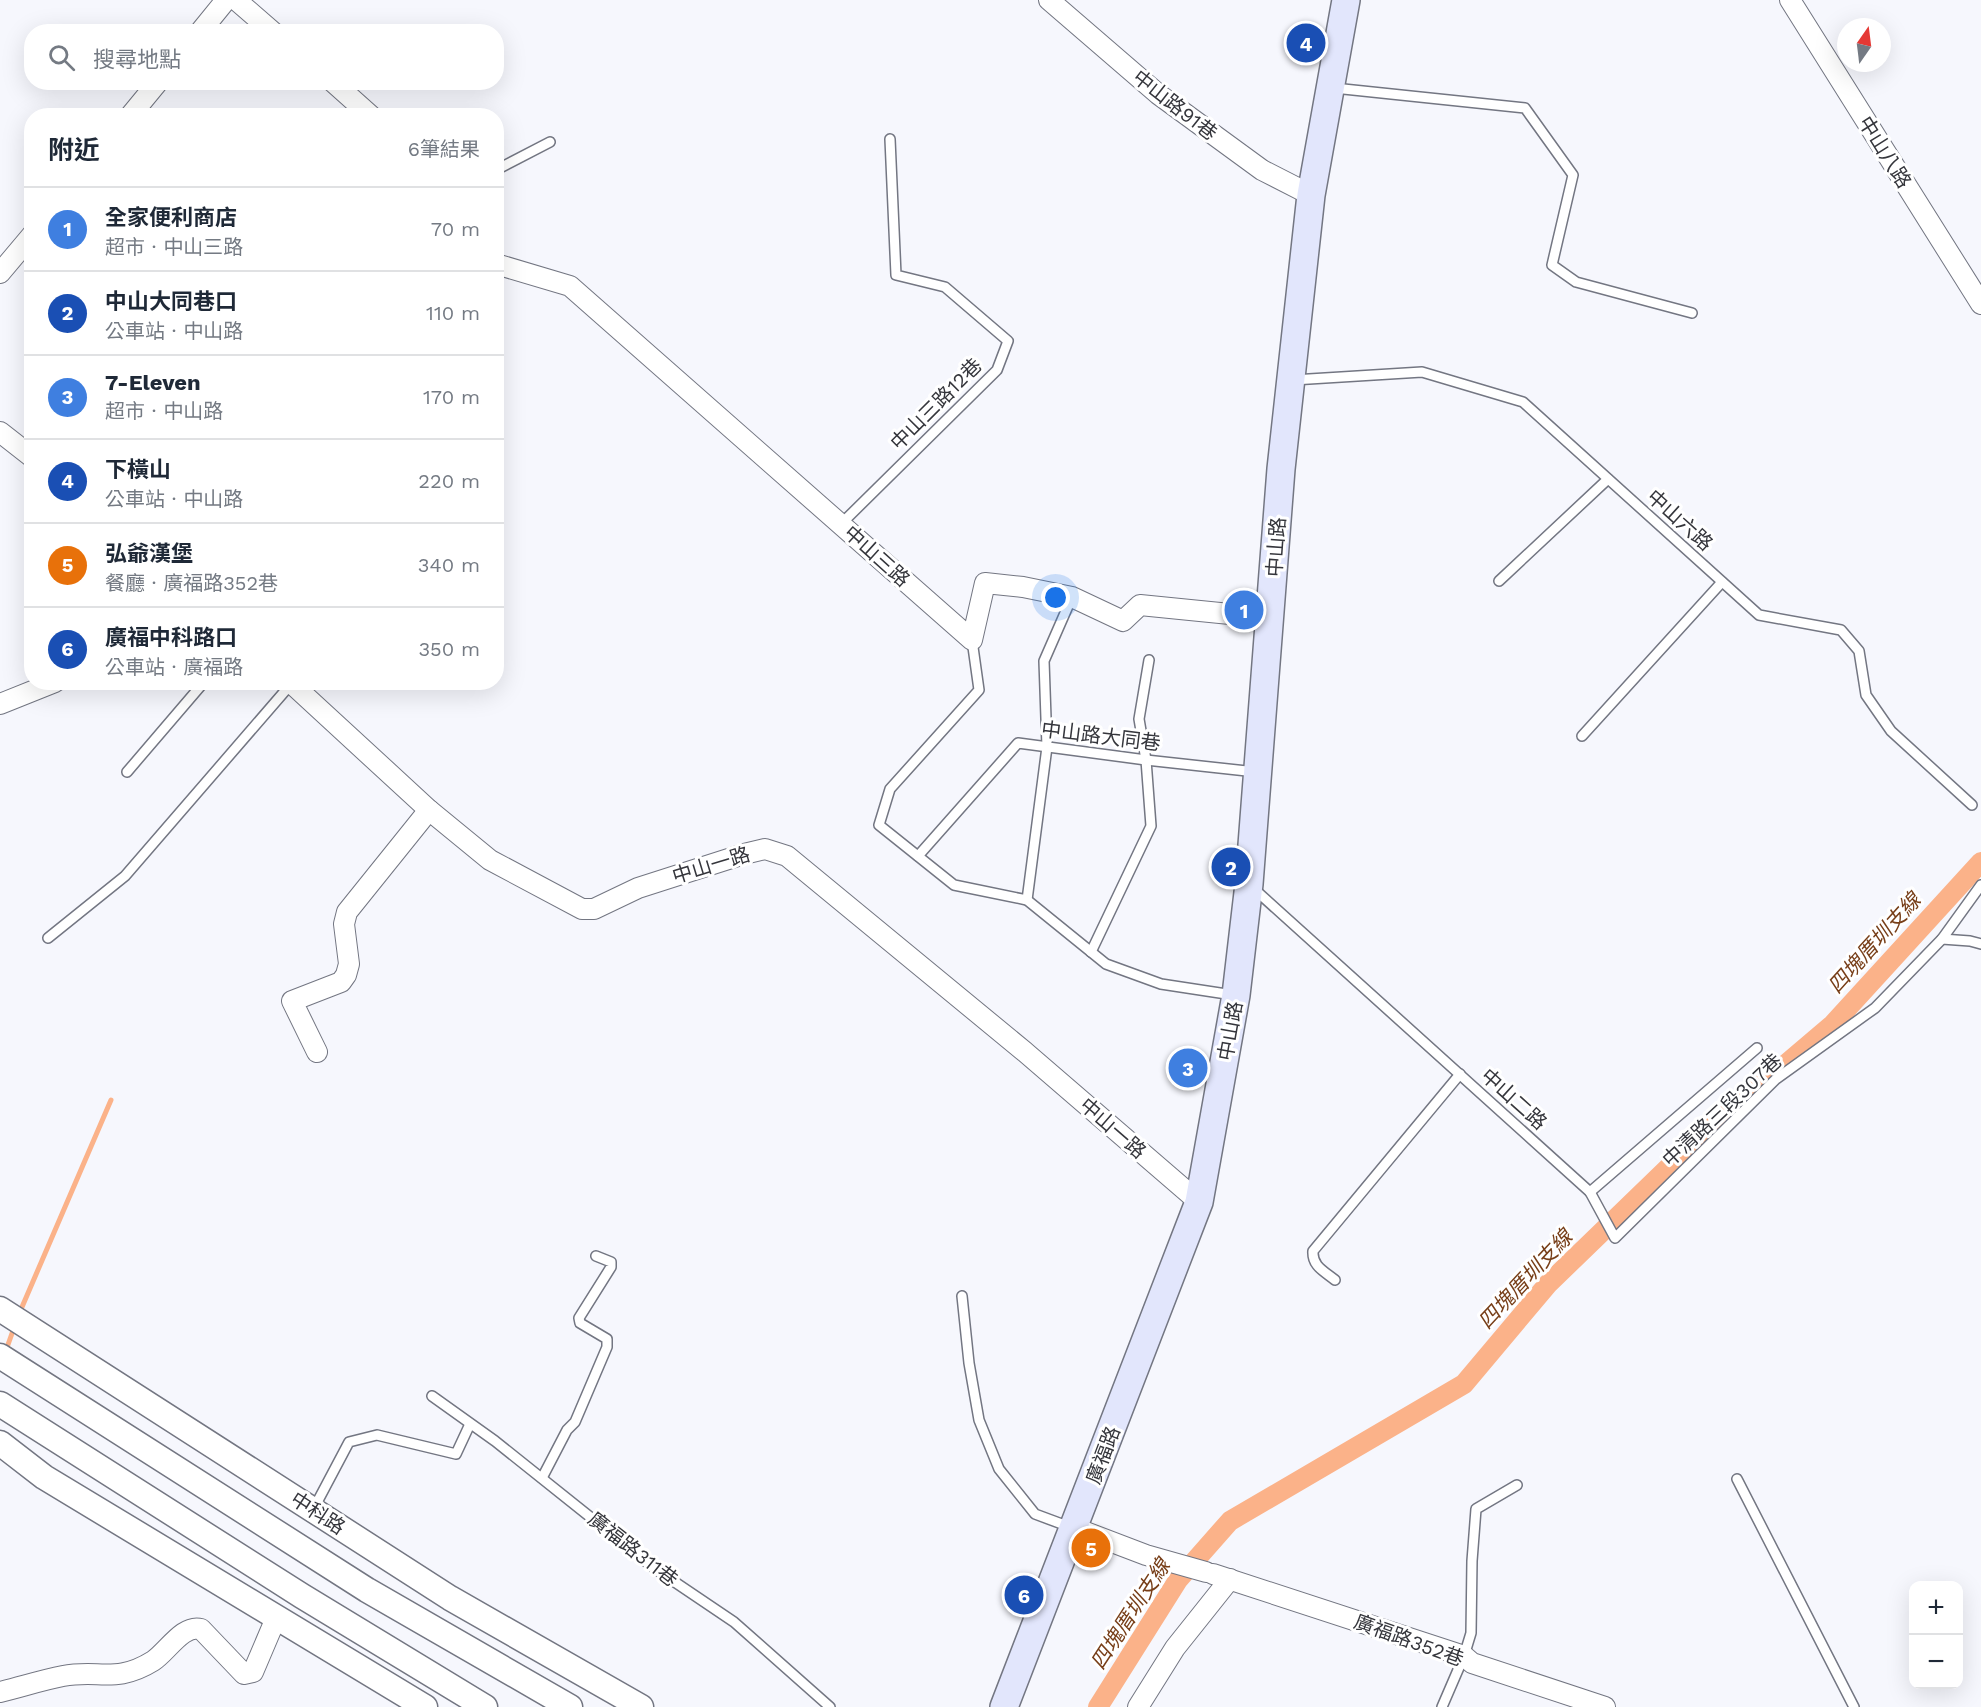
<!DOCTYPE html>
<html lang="zh-TW">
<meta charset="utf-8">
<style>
:root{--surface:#fff;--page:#f2f2f3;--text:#1f2937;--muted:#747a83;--line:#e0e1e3;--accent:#111827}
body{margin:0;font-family:"Work Sans","Noto Sans TC",sans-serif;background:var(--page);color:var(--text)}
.controls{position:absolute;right:18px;bottom:18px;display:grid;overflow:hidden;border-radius:12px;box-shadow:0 6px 24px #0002}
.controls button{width:54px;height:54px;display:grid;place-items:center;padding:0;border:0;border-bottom:2px solid var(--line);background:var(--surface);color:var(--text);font:30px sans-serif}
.compass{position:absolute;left:1837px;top:18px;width:54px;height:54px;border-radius:50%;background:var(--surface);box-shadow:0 6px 24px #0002;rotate:14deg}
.you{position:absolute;left:1056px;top:598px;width:21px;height:21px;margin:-15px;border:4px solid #fff;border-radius:50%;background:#1a73e8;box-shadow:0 0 0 9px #1a73e833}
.badge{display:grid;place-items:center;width:39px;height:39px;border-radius:50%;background:var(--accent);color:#fff;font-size:20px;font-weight:700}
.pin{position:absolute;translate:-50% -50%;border:3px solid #fff;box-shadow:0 2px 6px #0006}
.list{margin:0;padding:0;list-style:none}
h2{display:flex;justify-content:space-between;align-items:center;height:78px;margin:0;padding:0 24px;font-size:26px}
h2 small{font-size:20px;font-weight:400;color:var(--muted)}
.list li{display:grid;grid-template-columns:39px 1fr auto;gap:18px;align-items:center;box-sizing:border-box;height:84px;padding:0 24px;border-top:2px solid var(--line)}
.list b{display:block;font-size:22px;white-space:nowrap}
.list p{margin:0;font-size:20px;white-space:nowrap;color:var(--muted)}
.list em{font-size:20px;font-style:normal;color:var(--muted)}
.icon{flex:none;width:33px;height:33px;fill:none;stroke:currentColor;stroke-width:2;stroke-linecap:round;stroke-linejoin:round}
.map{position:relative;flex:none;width:1981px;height:1707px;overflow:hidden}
.search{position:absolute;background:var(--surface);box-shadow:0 6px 24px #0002;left:24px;top:24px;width:480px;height:66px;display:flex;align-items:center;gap:15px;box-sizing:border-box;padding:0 21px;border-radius:24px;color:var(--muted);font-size:22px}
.panel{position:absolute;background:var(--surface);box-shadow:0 6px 24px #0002;left:24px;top:108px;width:480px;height:582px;border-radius:24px}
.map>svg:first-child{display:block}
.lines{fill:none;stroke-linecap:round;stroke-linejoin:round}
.stream{stroke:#fbb289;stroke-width:5}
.canal{stroke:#fbb289;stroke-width:20}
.service-casing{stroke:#737682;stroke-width:12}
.minor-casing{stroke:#737682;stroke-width:22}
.tertiary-casing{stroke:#737682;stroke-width:27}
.secondary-casing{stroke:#737682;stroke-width:30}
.service{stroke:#fff;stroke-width:9}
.minor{stroke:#fff;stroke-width:20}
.tertiary{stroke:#fff;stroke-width:24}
.secondary{stroke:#e2e6fc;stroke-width:27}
.labels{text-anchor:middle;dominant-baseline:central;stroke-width:6;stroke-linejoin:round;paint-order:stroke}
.street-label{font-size:20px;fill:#35363c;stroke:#fff}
.water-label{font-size:21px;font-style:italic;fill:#773e18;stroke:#fff}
</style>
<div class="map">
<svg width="1981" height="1707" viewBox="0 0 1981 1707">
<rect width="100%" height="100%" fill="#f6f7fd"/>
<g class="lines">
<!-- stream -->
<g class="stream">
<path d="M19,1314L111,1100"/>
<path d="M5,1353L15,1325"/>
</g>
<!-- canal -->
<path class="canal" d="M1098,1707L1178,1580L1230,1521L1464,1384L1548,1284L1699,1138L1833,1024L1981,862"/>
<!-- service casing -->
<g class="service-casing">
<g id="service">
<path d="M1334,88L1525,108L1573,175L1552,265L1576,282L1692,313"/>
<path d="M496,170L550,142"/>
<path d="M1293,380L1422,372L1523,402L1759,615L1841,630L1859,651L1866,695L1891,731L1972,805"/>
<path d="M841,524L997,370L1008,341L945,287L896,275L890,139"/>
<path d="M1499,581L1608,479"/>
<path d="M972,640L979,690L890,789L879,825L954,885L1027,900L1106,964L1161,984L1233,995"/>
<path d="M1582,736L1722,582"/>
<path d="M127,772L204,682"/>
<path d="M918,856L1018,743L1146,760L1256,772"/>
<path d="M1252,887L1590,1192L1757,1048"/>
<path d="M1027,900L1047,747L1044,661L1072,597"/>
<path d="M48,938L125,876L291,684"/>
<path d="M1942,939L1970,941L1981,944"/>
<path d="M1091,952L1151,826L1146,760L1139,719L1149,660"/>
<path d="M1590,1192L1615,1238L1776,1079L1875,1008L1942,939L1981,885"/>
<path d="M1335,1280C1324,1271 1312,1266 1313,1251L1460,1074"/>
<path d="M962,1296L969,1363L979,1420L999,1469L1035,1514L1070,1527"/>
<path d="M432,1396L495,1441L654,1568L734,1622L830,1707"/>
<path d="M542,1478L567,1430L575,1422L607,1347V1339L580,1323L579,1318L611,1267V1262L596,1256"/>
<path d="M1737,1479L1854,1707"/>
<path d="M313,1510L349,1442L377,1435L456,1454L470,1424"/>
<path d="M1442,1707L1464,1656L1471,1633L1472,1561L1476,1509L1517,1485"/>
</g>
</g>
<!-- minor casing -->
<g class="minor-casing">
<g id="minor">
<path d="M236,0L273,32"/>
<path d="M1049,0L1158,94L1262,170L1311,195"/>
<path d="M1790,0L1981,304"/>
<path d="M200,32L226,0"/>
<path d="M333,82L371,116"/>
<path d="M130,116L158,82"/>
<path d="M496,264L570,286L972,640L985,583L1023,587L1072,597L1123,621L1140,605L1270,618"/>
<path d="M0,273L32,235"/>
<path d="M0,432L32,457"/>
<path d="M290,682L429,810L490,860L582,909H594L638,888L744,854L765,849L787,856L1025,1052L1199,1202"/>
<path d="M0,704L55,682"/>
<path d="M317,1052L292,1001L341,982L346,975L349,964L344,924L347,912L429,810"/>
<path d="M1075,1528L1146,1555L1206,1572"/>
<path d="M1213,1574L1464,1656L1472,1663L1605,1707"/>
<path d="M0,1692C21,1687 42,1680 63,1676C99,1669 116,1684 153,1661C167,1652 183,1624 201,1629L244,1674L253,1672L276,1618"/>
<path d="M1138,1707L1175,1648L1230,1579"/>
</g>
</g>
<!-- tertiary casing -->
<g class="tertiary-casing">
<g id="tertiary">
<path d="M0,1309L450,1598L641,1707"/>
<path d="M0,1356L367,1590L570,1707"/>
<path d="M0,1404L302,1596L485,1707"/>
<path d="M0,1443L44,1477L425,1707"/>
</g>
</g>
<!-- secondary casing -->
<g class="secondary-casing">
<path id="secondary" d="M1004,1707L1199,1202L1236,995L1249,884L1281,469L1311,195L1346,0"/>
</g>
<!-- service -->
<use href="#service" class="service"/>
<!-- minor -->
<use href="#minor" class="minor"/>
<!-- tertiary -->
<use href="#tertiary" class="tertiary"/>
<!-- secondary -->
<use href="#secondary" class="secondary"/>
</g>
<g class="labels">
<!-- street labels -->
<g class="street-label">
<text transform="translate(1175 105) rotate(38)">中山路91巷</text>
<text transform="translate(1885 152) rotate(58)">中山八路</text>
<text transform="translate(936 404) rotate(-45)">中山三路12巷</text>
<text transform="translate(1680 520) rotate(42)">中山六路</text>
<text transform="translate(1276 547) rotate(-86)">中山路</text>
<text transform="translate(877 556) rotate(42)">中山三路</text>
<text transform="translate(1101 736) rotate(7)">中山路大同巷</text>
<text transform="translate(711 865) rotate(-17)">中山一路</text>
<text transform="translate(1230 1031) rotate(-80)">中山路</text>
<text transform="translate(1514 1099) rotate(42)">中山二路</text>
<text transform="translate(1722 1110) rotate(-43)">中清路三段307巷</text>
<text transform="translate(1113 1128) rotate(41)">中山一路</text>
<text transform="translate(1103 1455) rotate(-69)">廣福路</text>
<text transform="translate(318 1513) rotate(33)">中科路</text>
<text transform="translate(633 1549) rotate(38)">廣福路311巷</text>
<text transform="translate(1409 1640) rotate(20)">廣福路352巷</text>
</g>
<!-- water labels -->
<g class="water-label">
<text transform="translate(1874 943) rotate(-48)">四塊厝圳支線</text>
<text transform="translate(1525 1279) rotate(-47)">四塊厝圳支線</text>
<text transform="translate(1130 1614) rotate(-57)">四塊厝圳支線</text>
</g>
</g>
</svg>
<div class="controls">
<button>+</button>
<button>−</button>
</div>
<svg class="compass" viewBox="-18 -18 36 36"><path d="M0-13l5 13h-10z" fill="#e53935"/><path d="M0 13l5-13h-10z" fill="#747a83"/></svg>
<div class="you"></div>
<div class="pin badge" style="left:1244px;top:610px;background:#3f7fe0">1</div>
<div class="pin badge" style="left:1231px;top:867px;background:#1a4fb4">2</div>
<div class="pin badge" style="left:1188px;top:1068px;background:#3f7fe0">3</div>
<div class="pin badge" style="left:1306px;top:43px;background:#1a4fb4">4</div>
<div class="pin badge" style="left:1091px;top:1548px;background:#e8710a">5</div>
<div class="pin badge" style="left:1024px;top:1595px;background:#1a4fb4">6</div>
<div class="search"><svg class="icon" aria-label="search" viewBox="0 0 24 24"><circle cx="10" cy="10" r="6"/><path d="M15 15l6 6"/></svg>搜尋地點</div>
<section class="panel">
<h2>附近<small>6筆結果</small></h2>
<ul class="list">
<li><span class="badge" style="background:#3f7fe0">1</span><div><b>全家便利商店</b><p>超市 · 中山三路</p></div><em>70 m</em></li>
<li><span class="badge" style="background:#1a4fb4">2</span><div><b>中山大同巷口</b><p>公車站 · 中山路</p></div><em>110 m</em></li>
<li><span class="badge" style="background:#3f7fe0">3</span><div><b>7-Eleven</b><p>超市 · 中山路</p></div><em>170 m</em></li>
<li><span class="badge" style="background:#1a4fb4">4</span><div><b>下橫山</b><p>公車站 · 中山路</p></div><em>220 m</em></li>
<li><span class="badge" style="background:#e8710a">5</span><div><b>弘爺漢堡</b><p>餐廳 · 廣福路352巷</p></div><em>340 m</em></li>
<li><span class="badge" style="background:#1a4fb4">6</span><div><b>廣福中科路口</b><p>公車站 · 廣福路</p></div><em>350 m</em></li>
</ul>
</section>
</div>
